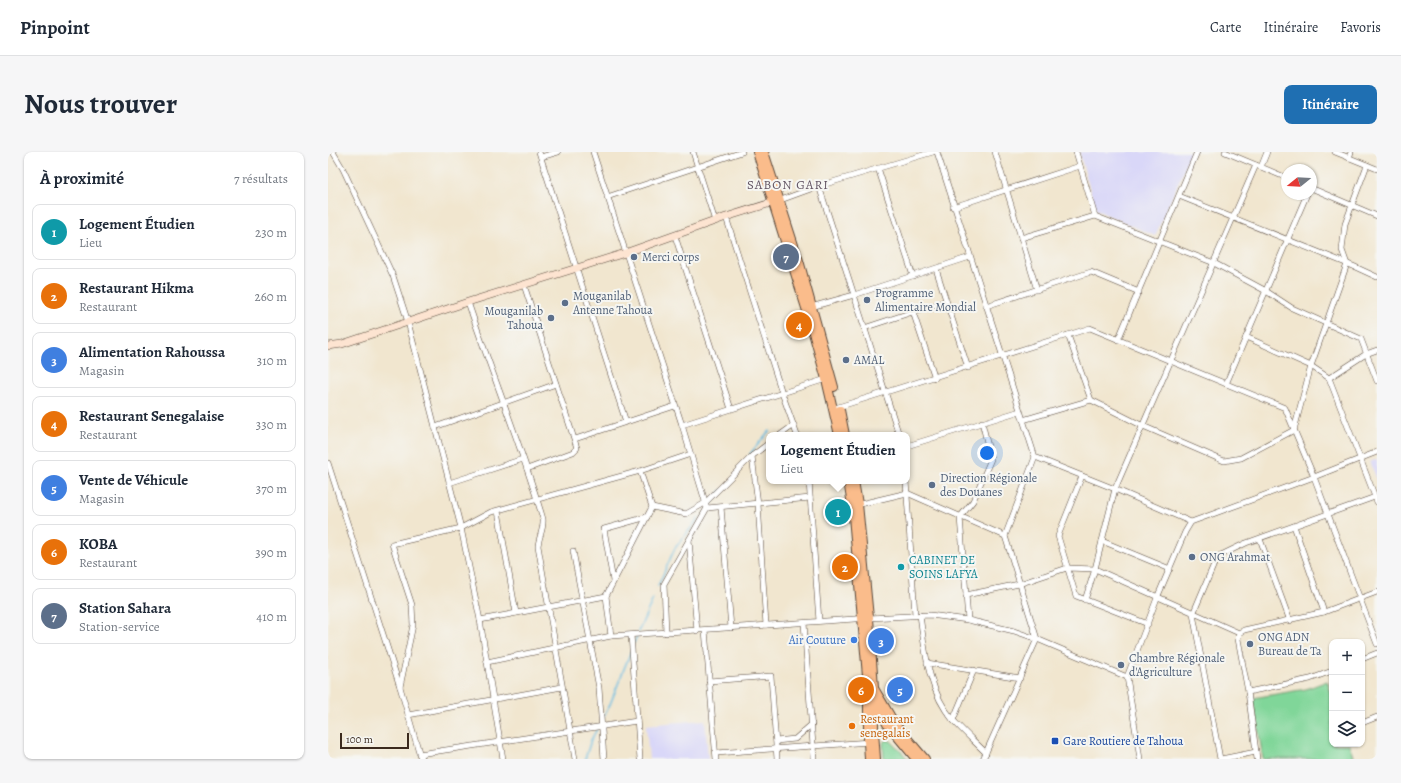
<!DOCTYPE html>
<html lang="fr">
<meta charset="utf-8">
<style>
:root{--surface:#fff;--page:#f6f6f7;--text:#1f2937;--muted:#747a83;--line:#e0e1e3;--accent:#1f6fb2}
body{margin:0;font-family:Alegreya,serif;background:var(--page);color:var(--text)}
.controls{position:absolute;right:12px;bottom:12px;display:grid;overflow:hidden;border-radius:8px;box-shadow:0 1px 3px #0004}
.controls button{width:36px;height:36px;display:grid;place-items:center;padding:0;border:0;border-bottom:1px solid var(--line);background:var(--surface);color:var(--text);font:20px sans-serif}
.compass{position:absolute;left:953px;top:12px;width:36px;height:36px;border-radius:50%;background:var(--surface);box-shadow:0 1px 3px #0004;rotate:252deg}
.scale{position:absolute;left:12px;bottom:10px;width:69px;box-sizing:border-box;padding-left:4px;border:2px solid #3b2a1e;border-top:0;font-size:11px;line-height:14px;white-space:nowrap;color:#3b2a1e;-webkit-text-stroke:3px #f6f6f2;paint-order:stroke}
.you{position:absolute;left:659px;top:301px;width:14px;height:14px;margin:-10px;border:3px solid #fff;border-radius:50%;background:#1a73e8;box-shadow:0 0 0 6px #1a73e833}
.badge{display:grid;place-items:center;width:26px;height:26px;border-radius:50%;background:var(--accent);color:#fff;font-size:13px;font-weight:700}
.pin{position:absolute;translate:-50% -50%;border:2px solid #fff;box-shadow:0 1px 4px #0006}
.popup{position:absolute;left:438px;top:280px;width:144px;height:52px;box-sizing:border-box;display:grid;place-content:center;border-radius:8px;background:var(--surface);filter:drop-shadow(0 1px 3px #0005);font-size:13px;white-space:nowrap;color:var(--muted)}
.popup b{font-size:15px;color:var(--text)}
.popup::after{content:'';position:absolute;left:50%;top:100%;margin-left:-8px;border:8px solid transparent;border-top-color:var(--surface)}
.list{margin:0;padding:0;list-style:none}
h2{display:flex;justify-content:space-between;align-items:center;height:52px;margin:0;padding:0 16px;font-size:17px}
h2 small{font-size:13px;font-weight:400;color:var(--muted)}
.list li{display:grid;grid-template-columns:26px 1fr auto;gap:12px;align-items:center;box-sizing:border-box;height:56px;margin:0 8px 8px;padding:0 8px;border:1px solid var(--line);border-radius:8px}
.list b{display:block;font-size:15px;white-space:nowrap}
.list p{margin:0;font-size:13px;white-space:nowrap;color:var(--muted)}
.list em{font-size:13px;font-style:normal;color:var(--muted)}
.icon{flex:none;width:22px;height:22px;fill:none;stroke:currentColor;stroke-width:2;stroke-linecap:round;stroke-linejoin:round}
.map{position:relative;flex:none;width:1049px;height:607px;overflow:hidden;border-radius:8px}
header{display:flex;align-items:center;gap:24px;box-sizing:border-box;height:56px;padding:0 20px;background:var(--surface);border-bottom:1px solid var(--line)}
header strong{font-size:19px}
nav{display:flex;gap:22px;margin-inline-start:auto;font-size:14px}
.intro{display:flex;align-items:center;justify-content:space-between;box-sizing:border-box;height:96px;padding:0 24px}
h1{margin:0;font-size:28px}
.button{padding:10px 18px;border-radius:8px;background:var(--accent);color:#fff;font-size:14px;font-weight:700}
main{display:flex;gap:24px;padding:0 24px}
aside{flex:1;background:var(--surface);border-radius:8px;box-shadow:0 1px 3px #0004}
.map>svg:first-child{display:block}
.built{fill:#d9d7f8}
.green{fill:#80d699;stroke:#5e805c}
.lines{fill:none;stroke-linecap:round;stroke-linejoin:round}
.stream{stroke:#66bde3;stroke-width:1.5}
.street-casing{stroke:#564639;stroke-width:6}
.secondary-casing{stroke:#564639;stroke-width:8}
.primary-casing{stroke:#564639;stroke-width:10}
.street{stroke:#fff;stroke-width:5}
.secondary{stroke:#fde4d1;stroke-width:7}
.primary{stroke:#fabc8b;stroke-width:8}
.service-dot{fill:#5c6f8a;stroke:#f6f6f2;stroke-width:1.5}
.culture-dot{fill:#0f9aa8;stroke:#f6f6f2;stroke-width:1.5}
.shop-dot{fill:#3f7fe0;stroke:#f6f6f2;stroke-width:1.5}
.food-dot{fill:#e8710a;stroke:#f6f6f2;stroke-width:1.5}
.transit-dot{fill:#1a4fb4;stroke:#f6f6f2;stroke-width:1.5}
.labels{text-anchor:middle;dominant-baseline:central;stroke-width:4;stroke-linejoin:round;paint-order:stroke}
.service-label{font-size:12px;fill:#4e5e75;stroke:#f6f6f2;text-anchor:start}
.culture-label{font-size:12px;fill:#0d838f;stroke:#f6f6f2;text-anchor:start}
.shop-label{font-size:12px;fill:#366cbe;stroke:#f6f6f2;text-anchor:end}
.food-label{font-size:12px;fill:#c56008;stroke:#f6f6f2;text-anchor:start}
.transit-label{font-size:12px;fill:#164399;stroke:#f6f6f2;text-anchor:start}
.neighbourhood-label{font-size:13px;letter-spacing:1px;fill:#625463;stroke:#f6f6f2}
</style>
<header>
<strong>Pinpoint</strong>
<nav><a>Carte</a><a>Itinéraire</a><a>Favoris</a></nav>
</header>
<div class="intro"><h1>Nous trouver</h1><a class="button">Itinéraire</a></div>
<main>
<aside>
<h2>À proximité<small>7 résultats</small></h2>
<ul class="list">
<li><span class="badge" style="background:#0f9aa8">1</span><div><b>Logement Étudien</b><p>Lieu</p></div><em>230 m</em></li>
<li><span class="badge" style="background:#e8710a">2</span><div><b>Restaurant Hikma</b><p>Restaurant</p></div><em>260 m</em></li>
<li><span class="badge" style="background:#3f7fe0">3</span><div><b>Alimentation Rahoussa</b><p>Magasin</p></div><em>310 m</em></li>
<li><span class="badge" style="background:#e8710a">4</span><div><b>Restaurant Senegalaise</b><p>Restaurant</p></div><em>330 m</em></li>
<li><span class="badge" style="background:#3f7fe0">5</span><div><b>Vente de Véhicule</b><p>Magasin</p></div><em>370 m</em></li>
<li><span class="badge" style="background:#e8710a">6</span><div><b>KOBA</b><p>Restaurant</p></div><em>390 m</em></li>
<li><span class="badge" style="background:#5c6f8a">7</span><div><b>Station Sahara</b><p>Station-service</p></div><em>410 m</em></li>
</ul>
</aside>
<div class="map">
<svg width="1049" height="607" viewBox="0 0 1049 607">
<rect width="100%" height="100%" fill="#f6f6f2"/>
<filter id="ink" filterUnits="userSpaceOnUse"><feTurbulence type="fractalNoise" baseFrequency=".025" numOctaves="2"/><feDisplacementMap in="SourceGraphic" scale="8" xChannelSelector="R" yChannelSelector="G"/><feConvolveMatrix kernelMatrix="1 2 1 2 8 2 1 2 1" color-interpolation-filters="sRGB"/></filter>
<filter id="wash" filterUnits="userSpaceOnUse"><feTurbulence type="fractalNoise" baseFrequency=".012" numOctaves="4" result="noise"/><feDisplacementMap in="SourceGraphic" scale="16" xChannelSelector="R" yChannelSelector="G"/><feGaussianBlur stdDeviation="0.9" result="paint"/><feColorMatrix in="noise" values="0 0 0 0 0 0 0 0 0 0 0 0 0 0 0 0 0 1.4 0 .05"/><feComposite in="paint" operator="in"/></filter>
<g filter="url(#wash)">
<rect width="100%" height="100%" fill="#f1e6cf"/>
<!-- built -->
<g class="built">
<path d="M751,0H864L827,84L768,58Z"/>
<path d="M1049,307V328L1042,310Z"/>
<path d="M377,568L380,607H321L318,573Z"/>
</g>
<!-- green -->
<g class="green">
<path d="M999,529L1004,543V592H1021L1025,604L1019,607H935L925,546L978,537Z"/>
<path d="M557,588L563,589L580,607H556L555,591Z"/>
</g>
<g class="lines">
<!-- stream -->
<g class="stream">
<path d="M422,302L441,279"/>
<path d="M381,354L394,338"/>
<path d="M330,434L347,396L371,366"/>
<path d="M310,480L325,447"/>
<path d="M306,491L309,484"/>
<path d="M275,565L281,555L303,499"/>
<path d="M257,607L263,588L269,577"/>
</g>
</g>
</g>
<g filter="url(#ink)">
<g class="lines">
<!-- street casing -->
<g class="street-casing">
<g id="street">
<path d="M5,0L15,17L65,124L80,170L133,376L152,468L175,607"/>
<path d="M211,0L298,270"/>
<path d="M265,0L354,273L379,356L336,432L338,481"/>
<path d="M365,0L387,69"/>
<path d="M609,0L707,305L677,384L709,487L655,607"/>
<path d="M667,0L709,138"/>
<path d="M748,0L767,64"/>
<path d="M897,0L959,26"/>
<path d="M1007,0L1049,17"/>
<path d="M213,5L230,0"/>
<path d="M1021,6L1023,0"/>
<path d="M933,15L939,0"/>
<path d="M550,16L585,124"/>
<path d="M491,34L571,283"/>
<path d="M983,36L1049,64"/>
<path d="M851,44L1025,114L1049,125"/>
<path d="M279,45L414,0"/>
<path d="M450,49L491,34L605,0"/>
<path d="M625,55L752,14"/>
<path d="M398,65L454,241L469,283"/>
<path d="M347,84L403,257"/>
<path d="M693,86L767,64L886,111L938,139L964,156L1033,187L1049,229"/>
<path d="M608,117L640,216"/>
<path d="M196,133L249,296L245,300L199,317"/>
<path d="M140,150C164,222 193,293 215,367C216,377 211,384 210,394L247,607"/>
<path d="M658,154L763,120L811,140"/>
<path d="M483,155L526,143L642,105"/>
<path d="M585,160L607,226"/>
<path d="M536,176L618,149"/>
<path d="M740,183L763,248"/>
<path d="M918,185L983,214L1001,226L1038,202L1049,198"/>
<path d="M790,188L869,0"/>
<path d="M1001,226L1049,350"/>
<path d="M898,232L979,42"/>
<path d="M507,256L762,176L957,256L986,325L1049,492"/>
<path d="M695,268L763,248L815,274L896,309L913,306L966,278L983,214L1019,112L1014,98L1017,72L1039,13"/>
<path d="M354,273L498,227"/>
<path d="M107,275L228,232"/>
<path d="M452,283L466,273"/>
<path d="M247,287L347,254"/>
<path d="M579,294L692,259"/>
<path d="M707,305L787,337L863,370"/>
<path d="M0,311L72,535L93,607"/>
<path d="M754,324L730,384L748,444L820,472"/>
<path d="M481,329L491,469"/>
<path d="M578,329L587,463"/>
<path d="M121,331L195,307"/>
<path d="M528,353L579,341L677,384"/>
<path d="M324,355L358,362L377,351L424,304"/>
<path d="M393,355L403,476"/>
<path d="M379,356L482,346"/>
<path d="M170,359L188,461"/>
<path d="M966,374L996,460"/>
<path d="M932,387L962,469"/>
<path d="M361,388L369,479"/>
<path d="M774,389L842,417"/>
<path d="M245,399L271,536L276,607"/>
<path d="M285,429L276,377L319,365"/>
<path d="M638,443L691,432L739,416L767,417L911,481"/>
<path d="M757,448L767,417L787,337L928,13"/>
<path d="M592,463C597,499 600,539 625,568C635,579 647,590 658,601"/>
<path d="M152,468L278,444"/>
<path d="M640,468L632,365L645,349L663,307L654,270"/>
<path d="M476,471L486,607"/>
<path d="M438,473L430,352L424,304L441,291"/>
<path d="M377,478L388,607"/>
<path d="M303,483L312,607"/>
<path d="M283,484L278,444L324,355L312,319"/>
<path d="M1034,507L1049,501"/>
<path d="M159,510L283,484L541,466L602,463L640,468L686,479L709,487L799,525"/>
<path d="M599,511L692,526"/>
<path d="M381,529L443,524L449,607"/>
<path d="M72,535L85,473L84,453L64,392L133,376L163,360L312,319L363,302"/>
<path d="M920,540L982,527L1004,519"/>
<path d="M80,563L234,535"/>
<path d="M625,568L646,518"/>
<path d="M1034,571L1049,565"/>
<path d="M448,589L467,587L484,572"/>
<path d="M388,601L542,590"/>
<path d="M91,602L309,569"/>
<path d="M812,607L799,525L829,446L857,380L863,370L986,325L1049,300"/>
<path d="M892,607L865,462L889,405L918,391L1047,345"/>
<path d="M893,607L928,600"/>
<path d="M929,607L920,540L910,487L911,481L916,478L996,460L1049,440"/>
</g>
</g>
<!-- secondary casing -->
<g class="secondary-casing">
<path id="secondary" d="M0,194L14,192L140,150L297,101L398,65L446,50"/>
</g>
<!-- primary casing -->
<g class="primary-casing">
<g id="primary">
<path d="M429,0L478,156L498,227L511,283"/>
<path d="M436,0L472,112L506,235"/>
<path d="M512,258L517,283"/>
<path d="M520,329L524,353L534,466L540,535V590L541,607"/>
<path d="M526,329L530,352L541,466L546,536V580L548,607"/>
<path d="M547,538L567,572L597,607"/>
<path d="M548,551L559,572L588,607"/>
</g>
</g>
<!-- street -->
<use href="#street" class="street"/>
<!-- secondary -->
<use href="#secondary" class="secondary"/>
<!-- primary -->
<use href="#primary" class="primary"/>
</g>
</g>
<!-- markers -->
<g class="service-dot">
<circle cx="306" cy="105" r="4"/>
<circle cx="539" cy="148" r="4"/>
<circle cx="237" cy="151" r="4"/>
<circle cx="223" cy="166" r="4"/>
<circle cx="518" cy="208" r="4"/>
<circle cx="604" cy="333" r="4"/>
<circle cx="864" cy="405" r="4"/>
<circle cx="922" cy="492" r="4"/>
<circle cx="793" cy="513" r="4"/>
</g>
<circle class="culture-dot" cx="573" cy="415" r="4"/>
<circle class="shop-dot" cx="526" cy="488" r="4"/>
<circle class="food-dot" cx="524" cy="574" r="4"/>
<rect class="transit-dot" x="723" y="585" width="8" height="8" rx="2"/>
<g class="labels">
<!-- service labels -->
<g class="service-label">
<text x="314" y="105">Merci corps</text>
<text x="547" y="141">Programme<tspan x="547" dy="14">Alimentaire Mondial</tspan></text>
<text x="245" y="144">Mouganilab<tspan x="245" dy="14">Antenne Tahoua</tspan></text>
<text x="215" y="159" text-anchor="end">Mouganilab<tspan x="215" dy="14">Tahoua</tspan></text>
<text x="526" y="208">AMAL</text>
<text x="612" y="326">Direction Régionale<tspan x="612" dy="14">des Douanes</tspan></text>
<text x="872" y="405">ONG Arahmat</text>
<text x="930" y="485">ONG ADN<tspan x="930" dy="14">Bureau de Ta</tspan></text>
<text x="801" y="506">Chambre Régionale<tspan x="801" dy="14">d'Agriculture</tspan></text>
</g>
<!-- culture labels -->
<g class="culture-label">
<text x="581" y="408">CABINET DE<tspan x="581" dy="14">SOINS LAFYA</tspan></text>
</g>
<!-- shop labels -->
<g class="shop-label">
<text x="518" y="488">Air Couture</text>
</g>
<!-- food labels -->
<g class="food-label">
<text x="532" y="567">Restaurant<tspan x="532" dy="14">senegalais</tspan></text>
</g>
<!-- transit labels -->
<g class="transit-label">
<text x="735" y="589">Gare Routiere de Tahoua</text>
</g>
<!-- neighbourhood labels -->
<g class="neighbourhood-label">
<text x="460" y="32">SABON GARI</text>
</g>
</g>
</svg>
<div class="controls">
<button>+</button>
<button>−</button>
<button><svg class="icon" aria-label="layers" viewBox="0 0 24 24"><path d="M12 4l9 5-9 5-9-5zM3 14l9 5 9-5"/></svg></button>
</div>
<svg class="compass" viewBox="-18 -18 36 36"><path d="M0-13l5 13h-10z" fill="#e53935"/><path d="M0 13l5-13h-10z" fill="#747a83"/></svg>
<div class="scale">100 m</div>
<div class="you"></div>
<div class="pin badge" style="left:510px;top:360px;background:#0f9aa8">1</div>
<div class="popup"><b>Logement Étudien</b>Lieu</div>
<div class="pin badge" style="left:517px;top:415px;background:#e8710a">2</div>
<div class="pin badge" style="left:553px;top:489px;background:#3f7fe0">3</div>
<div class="pin badge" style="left:471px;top:173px;background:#e8710a">4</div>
<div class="pin badge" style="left:572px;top:538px;background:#3f7fe0">5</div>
<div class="pin badge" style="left:533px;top:538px;background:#e8710a">6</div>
<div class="pin badge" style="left:458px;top:105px;background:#5c6f8a">7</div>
</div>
</main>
